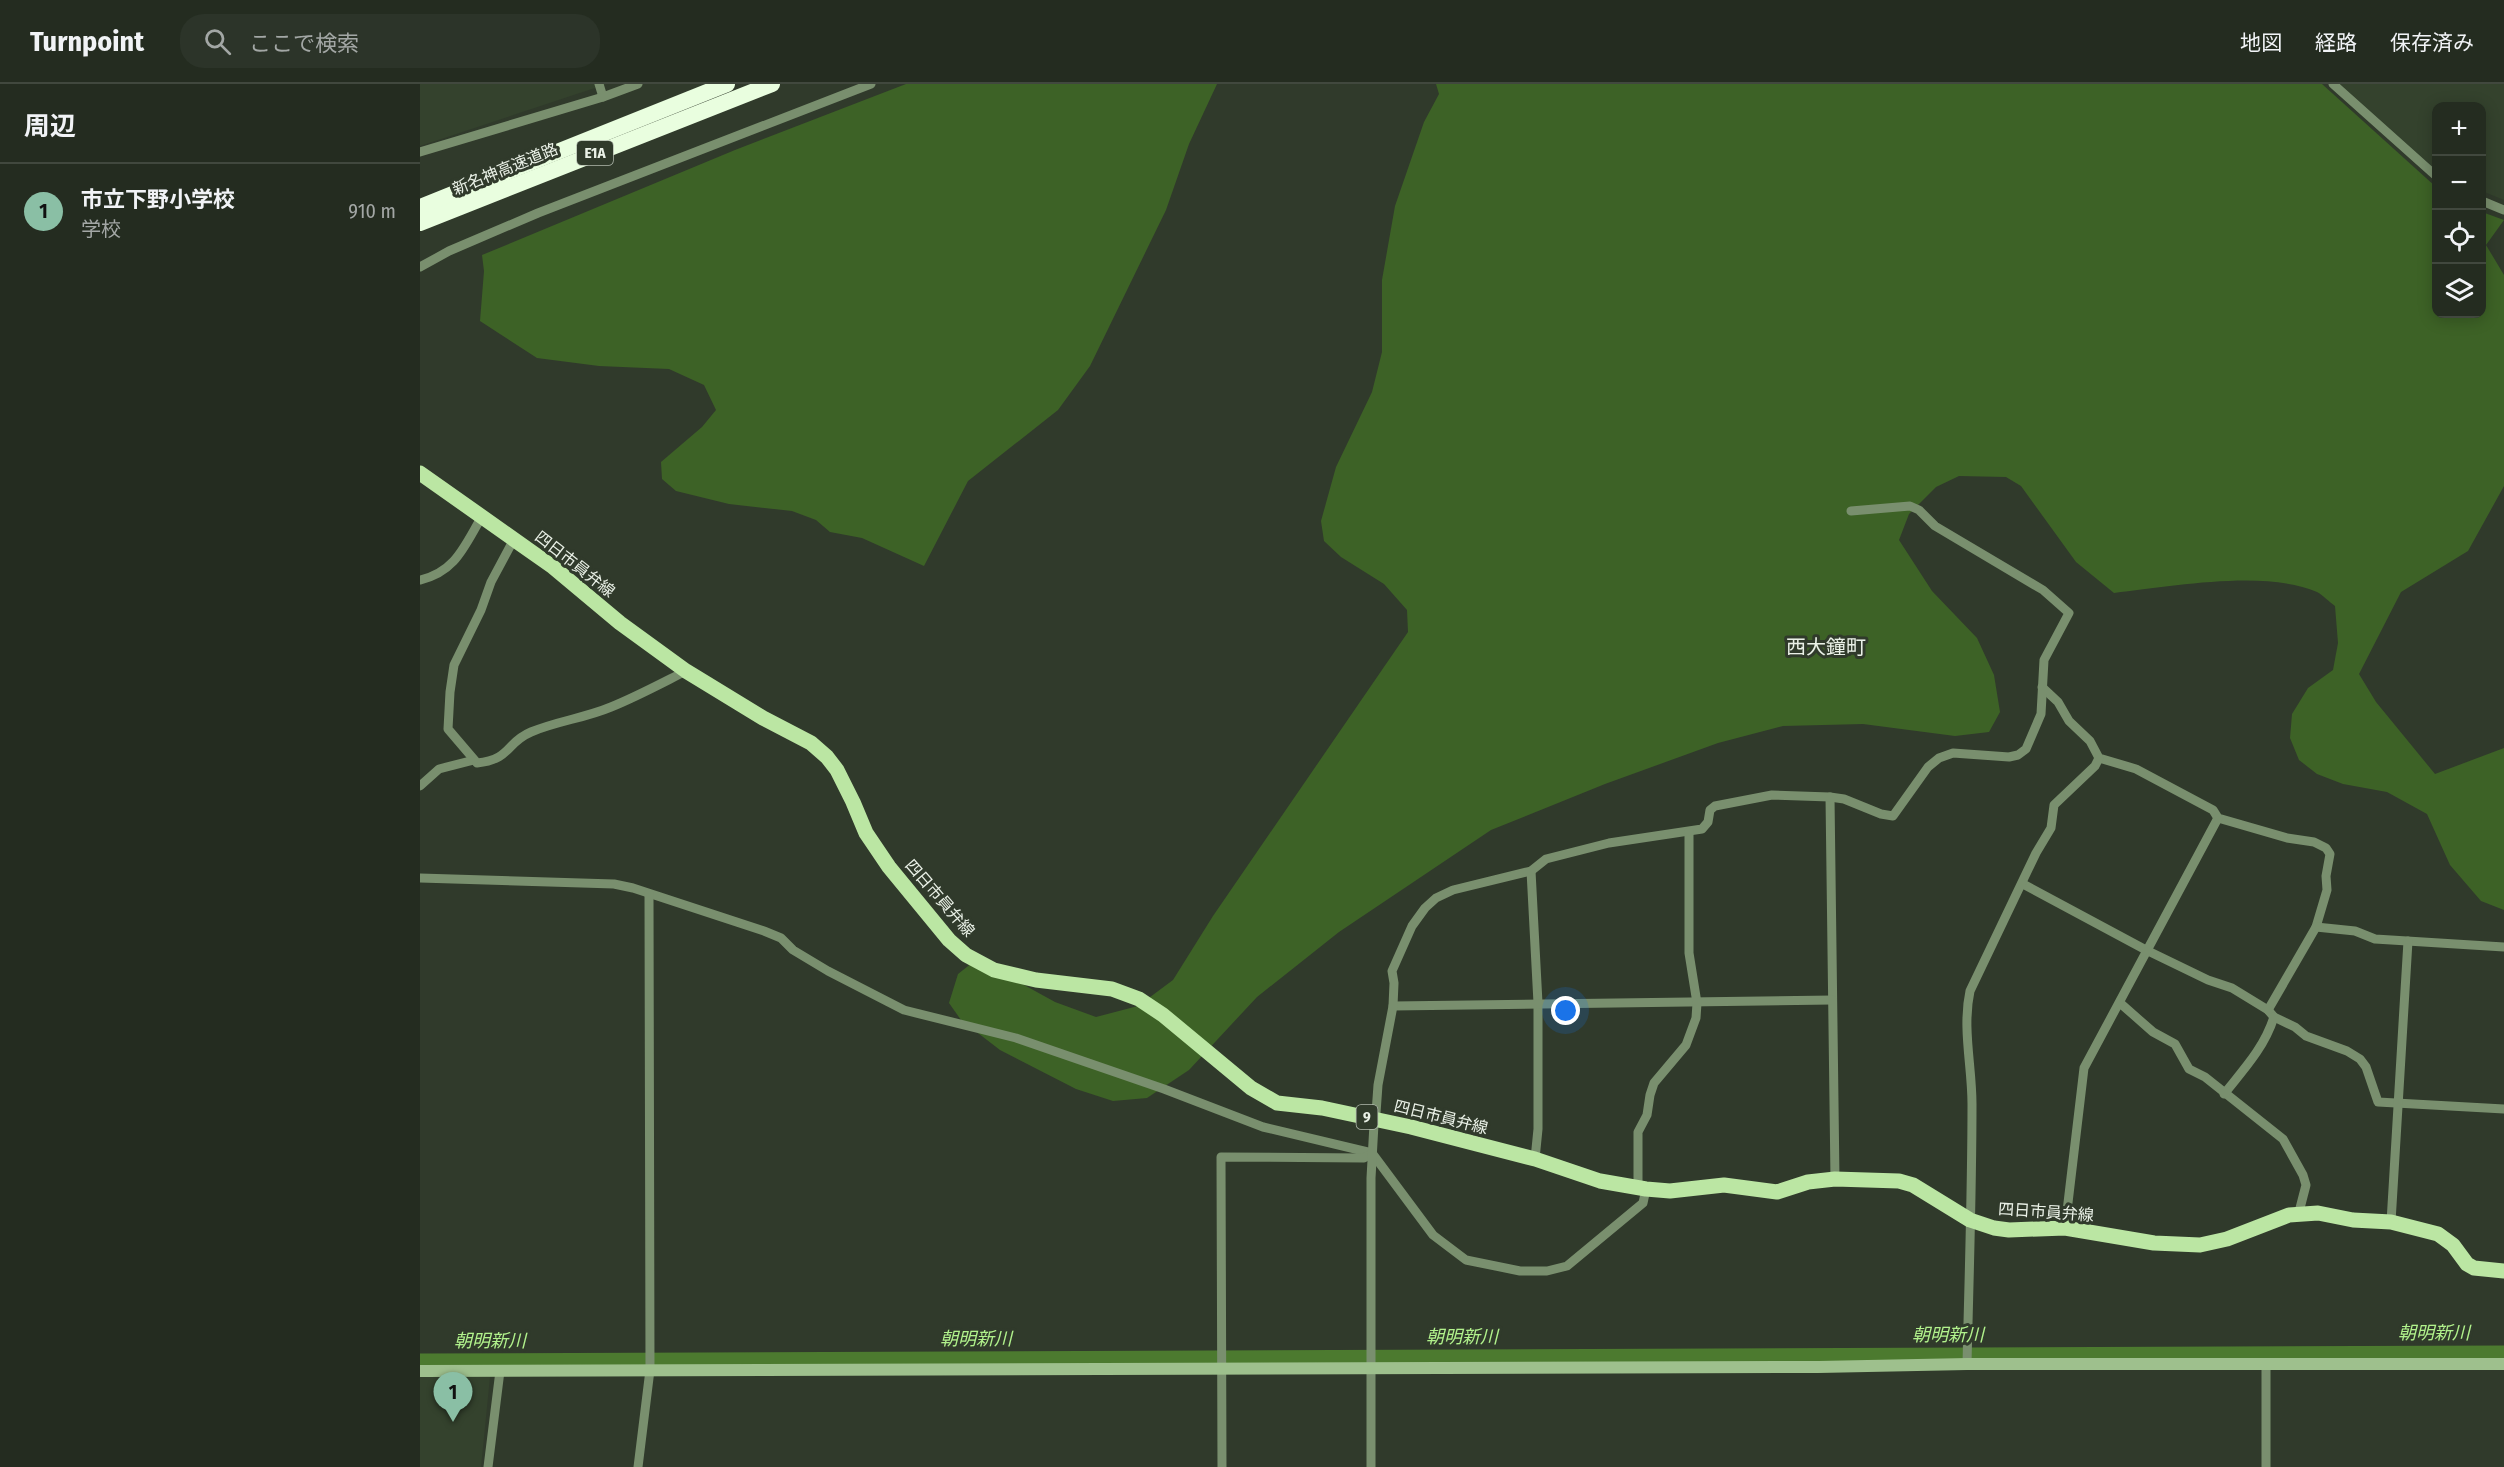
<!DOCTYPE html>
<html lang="ja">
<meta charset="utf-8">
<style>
:root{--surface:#242c20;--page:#2c3429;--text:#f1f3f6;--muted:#a3a7a5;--line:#41483e;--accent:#8abfa5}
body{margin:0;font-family:"Fira Sans Condensed","Noto Sans JP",sans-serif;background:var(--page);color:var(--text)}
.controls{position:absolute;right:18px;top:18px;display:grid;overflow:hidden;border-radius:12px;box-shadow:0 3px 15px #0003}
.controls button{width:54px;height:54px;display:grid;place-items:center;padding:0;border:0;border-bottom:2px solid var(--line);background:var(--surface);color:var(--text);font:30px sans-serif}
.you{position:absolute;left:1146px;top:927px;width:21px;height:21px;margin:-15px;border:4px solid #fff;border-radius:50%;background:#1a73e8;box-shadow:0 0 0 9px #1a73e833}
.badge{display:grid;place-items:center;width:39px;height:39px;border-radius:50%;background:var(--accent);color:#111;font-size:20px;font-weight:700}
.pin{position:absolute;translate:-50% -50px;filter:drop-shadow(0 2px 3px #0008)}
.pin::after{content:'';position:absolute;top:32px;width:21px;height:18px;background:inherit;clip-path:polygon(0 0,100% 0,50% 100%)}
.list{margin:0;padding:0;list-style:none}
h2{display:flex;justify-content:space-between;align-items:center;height:78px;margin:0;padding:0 24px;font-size:26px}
h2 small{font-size:20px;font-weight:400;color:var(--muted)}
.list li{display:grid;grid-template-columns:39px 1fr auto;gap:18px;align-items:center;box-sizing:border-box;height:96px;padding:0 24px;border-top:2px solid var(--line)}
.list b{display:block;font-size:22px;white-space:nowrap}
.list p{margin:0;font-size:20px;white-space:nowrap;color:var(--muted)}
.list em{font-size:20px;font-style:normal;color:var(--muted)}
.icon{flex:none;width:33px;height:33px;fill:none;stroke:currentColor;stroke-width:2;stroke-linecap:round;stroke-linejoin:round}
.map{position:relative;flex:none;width:2084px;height:1383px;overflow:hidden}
header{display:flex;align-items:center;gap:36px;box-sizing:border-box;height:84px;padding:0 30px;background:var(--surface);border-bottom:2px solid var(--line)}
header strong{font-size:28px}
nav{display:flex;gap:33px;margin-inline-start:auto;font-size:21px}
.search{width:420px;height:54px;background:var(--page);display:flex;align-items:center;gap:15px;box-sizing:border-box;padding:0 21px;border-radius:24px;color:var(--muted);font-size:22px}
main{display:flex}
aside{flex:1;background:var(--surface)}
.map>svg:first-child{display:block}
.built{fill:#34422d}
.green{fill:#3d6226}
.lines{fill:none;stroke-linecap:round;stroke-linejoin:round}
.river{stroke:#4c7a2f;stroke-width:15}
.street{stroke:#798f6e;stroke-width:9}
.secondary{stroke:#9ec08d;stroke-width:12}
.primary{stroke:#bbe6a3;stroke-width:15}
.highway{stroke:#e9fedf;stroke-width:16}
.labels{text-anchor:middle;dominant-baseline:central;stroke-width:6;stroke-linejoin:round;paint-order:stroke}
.shield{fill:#303a2b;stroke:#b2baaf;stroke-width:1.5}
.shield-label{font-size:15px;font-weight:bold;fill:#eaf1e7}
.street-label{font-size:16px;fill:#eaf1e7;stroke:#303a2b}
.water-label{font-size:18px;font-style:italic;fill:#b1f28c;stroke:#303a2b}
.quarter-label{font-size:20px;fill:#eaf1e7;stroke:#303a2b}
</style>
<header>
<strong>Turnpoint</strong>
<div class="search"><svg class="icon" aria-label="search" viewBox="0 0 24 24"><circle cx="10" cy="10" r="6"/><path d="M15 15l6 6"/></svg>ここで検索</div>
<nav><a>地図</a><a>経路</a><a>保存済み</a></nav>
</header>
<main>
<aside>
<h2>周辺<small></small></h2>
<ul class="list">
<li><span class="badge">1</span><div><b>市立下野小学校</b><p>学校</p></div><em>910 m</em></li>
</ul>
</aside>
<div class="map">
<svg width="2084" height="1383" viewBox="0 0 2084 1383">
<rect width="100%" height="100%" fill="#303a2b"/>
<!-- built -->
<g class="built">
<path d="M0,0H187L0,62Z"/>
<path d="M1920,0H2084V116L2062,107V22H2016V86Z"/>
<path d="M0,1292L70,1293L61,1383H0Z"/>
</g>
<!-- green -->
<g class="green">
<path d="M486,0H797L769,60L746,126L670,282L638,326L548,397L504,482L442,454L410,448L396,436L372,427L309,420L256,407L242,395L241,378L282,343L296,326L284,301L249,285L179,282L117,274L60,237L64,187L62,171L315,66Z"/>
<path d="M1016,0H1902L2016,103V230H2062V128L2084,136L2066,161L2084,191V402L2048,467L1981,508L1939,590L1956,618L2015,690L2084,664V826L2061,817L2030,781L2007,730L1967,708L1923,700L1897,690L1879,676L1870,654L1872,630L1888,604L1913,586L1918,559L1915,522C1909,518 1903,511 1897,508C1845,485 1750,503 1694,509L1656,478L1601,402L1586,393L1539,392L1516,403L1489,430L1479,456L1512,507L1557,554L1574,591L1580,628L1569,648L1535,652L1443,640L1363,642L1298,659L1185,700L1071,746L919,848L837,913L769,986L727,1014L693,1017L656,1005L580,966L541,936L529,919L538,890L557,875L635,918L676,933L718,922L753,896L793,832L988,548L987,526L964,500L921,473L904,457L901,437L916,383L952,308L962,268V196L975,122L1004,38L1019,10Z"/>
</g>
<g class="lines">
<!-- river -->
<path class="river" d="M0,1277L2084,1269"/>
<!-- street -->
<g class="street">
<path d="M179,0L183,13"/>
<path d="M1913,0L2016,92"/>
<path d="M0,68L183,13L218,0"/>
<path d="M2062,117L2084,126"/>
<path d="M0,183L29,167L118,129L451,0"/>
<path d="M94,455L71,498L61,526L34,581L30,608L28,645L57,679C92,675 85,659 111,648C137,637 165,634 191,623C216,613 242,599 266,587"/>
<path d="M0,496C35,488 44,463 61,434"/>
<path d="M1622,603L1638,618L1649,637L1670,657L1679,674L1716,685L1793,726L1798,734L1867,754L1894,758L1906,764L1910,770L1906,792L1907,806L1896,843L1848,926"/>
<path d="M0,702L19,685L54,676"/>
<path d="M1410,713L1415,1095"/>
<path d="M1111,787L1118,919V1045L1115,1075"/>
<path d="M0,794L194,800L213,804L344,847L361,854L373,866L408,887L484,926L596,954L744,1005L843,1043L952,1069L1013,1151L1046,1176L1100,1187H1127L1147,1182L1223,1119L1226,1105"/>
<path d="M1603,800L1726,866L1788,896L1812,904L1848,926L1854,933L1875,943L1886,952L1927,967L1940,975L1946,983L1958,1018L2084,1025"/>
<path d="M1896,843L1935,847L1955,855L2084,863"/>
<path d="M1700,919L1733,948L1755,960L1769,985L1785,993L1863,1055L1883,1091L1886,1101L1879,1128"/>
<path d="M973,922L1412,916"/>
<path d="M1804,1010C1824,985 1844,964 1854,933"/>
<path d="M956,1029L958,1001L973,922L974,899L972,887L992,842L1005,824L1016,814L1033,806L1111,787L1126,775L1189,759L1282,745L1288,738L1290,726L1295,722L1352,711L1410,713L1424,715L1461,730L1473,732L1508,683L1519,674L1533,669L1589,673L1598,671L1606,665L1621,630L1624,576L1649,529L1623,506L1515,442L1499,426L1490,422L1431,427"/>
<path d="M1218,1103V1048L1227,1031L1230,1011L1234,999L1266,961L1276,934L1277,919L1269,869V748"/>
<path d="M1971,1138L1988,857"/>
<path d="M1645,1144L1664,984L1798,734"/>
<path d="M1547,1280C1549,1193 1552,1107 1552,1020C1552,982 1542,944 1550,907L1616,769L1631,744L1634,721L1675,682L1679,674"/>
<path d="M68,1383L80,1287"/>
<path d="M218,1383L230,1286L229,810"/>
<path d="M802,1383L801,1073L944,1074L952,1069"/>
<path d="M951,1383V1094L954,1040"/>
<path d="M1846,1383V1280"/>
</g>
<!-- secondary -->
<path class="secondary" d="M0,1287L1398,1283L1547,1280H2084"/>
<!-- primary -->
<path class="primary" d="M0,389L133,483L200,539L266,587L343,634L391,659L407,673L417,686L433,718L446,749L469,783L529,856L546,871L574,886L616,896L692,905L719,915L743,931L831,1004L857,1019L902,1024L991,1043L1115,1075L1180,1097L1226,1105L1250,1107L1304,1101L1357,1108L1388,1098L1415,1095L1479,1097L1493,1101L1550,1136L1574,1144L1589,1146L1645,1144L1734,1159L1780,1161L1807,1155L1869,1131L1898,1129L1933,1136L1971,1138L2018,1150L2033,1161L2047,1180L2054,1184L2084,1187"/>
<!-- highway -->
<g class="highway">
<path d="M0,123L307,0"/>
<path d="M0,139L352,0"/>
</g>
</g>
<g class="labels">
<!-- shield labels -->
<g class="shield">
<rect x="157" y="57" width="36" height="24" rx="4.5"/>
<rect x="936.5" y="1021" width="21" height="24" rx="4.5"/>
</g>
<g class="shield-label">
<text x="175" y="69">E1A</text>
<text x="947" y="1033">9</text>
</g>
<!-- street labels -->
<g class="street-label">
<text transform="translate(85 85) rotate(-22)">新名神高速道路</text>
<text transform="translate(155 480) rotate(38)">四日市員弁線</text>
<text transform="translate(520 814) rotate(49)">四日市員弁線</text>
<text transform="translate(1021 1033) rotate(14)">四日市員弁線</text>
<text transform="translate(1626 1128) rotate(4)">四日市員弁線</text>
</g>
<!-- water labels -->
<g class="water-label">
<text x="2014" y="1249">朝明新川</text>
<text x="1528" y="1251">朝明新川</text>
<text x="1042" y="1253">朝明新川</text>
<text x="556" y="1255">朝明新川</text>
<text x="70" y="1257">朝明新川</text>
</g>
<!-- quarter labels -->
<g class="quarter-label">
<text x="1406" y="563">西大鐘町</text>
</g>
</g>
</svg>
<div class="controls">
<button>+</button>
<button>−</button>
<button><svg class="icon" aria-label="locate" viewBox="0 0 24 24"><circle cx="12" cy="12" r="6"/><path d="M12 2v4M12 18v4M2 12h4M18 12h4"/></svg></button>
<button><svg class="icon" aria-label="layers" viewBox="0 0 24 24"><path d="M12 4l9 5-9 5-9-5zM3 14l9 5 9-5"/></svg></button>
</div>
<div class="you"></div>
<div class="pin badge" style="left:33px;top:1338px">1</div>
</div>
</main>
